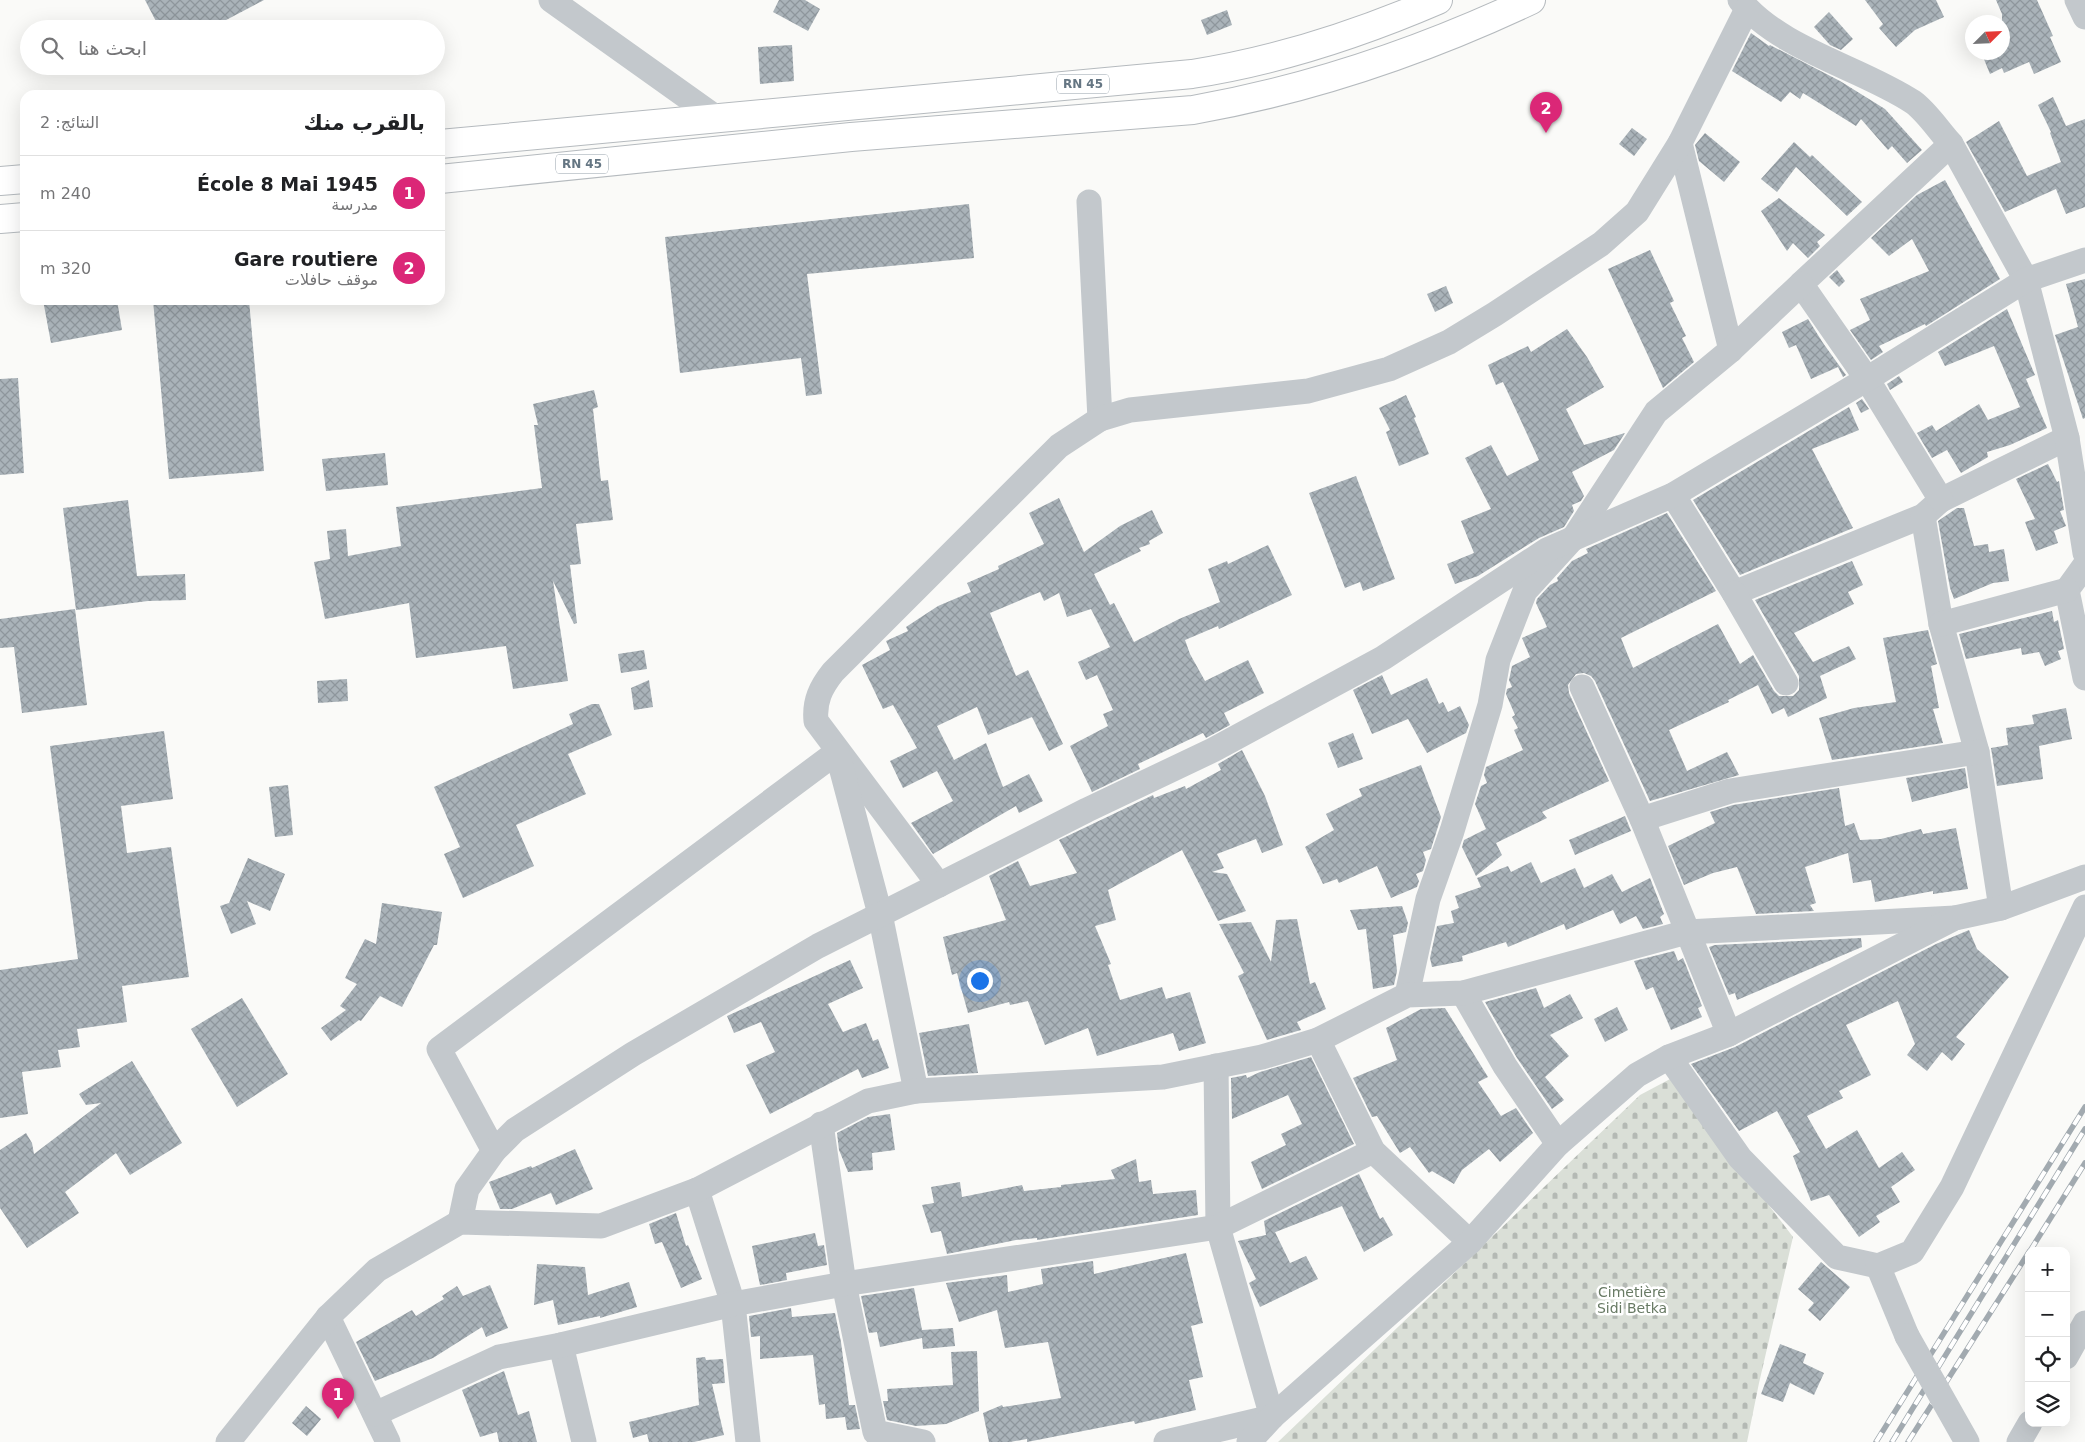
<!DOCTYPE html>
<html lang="ar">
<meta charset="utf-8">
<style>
:root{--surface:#fff;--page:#f2f2f2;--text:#202124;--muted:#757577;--line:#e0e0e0;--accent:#db2777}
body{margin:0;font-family:"DejaVu Sans",Cairo,sans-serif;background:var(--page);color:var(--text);direction:rtl}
.controls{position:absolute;right:15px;bottom:15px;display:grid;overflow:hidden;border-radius:10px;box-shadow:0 5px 20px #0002}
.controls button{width:45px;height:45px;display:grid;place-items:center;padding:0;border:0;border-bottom:1px solid var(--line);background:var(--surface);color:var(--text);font:25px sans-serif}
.compass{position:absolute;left:1965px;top:15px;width:45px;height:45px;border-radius:50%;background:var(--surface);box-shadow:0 5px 20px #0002;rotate:66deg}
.you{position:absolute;left:979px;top:980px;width:18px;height:18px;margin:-12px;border:4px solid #fff;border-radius:50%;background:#1a73e8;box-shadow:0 0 0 8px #1a73e833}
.badge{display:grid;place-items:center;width:32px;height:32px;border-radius:50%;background:var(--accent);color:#fff;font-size:16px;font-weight:700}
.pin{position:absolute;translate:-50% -41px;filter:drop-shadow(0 1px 2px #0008)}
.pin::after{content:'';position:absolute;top:26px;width:18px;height:15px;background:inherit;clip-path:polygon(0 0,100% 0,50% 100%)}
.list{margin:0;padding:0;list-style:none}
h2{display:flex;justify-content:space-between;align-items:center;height:65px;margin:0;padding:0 20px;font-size:21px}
h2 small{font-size:16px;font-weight:400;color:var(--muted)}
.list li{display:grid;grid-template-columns:32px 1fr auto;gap:15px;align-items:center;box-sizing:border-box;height:75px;padding:0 20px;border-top:1px solid var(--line)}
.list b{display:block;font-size:19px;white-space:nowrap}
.list p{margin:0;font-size:16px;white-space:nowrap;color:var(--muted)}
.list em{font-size:16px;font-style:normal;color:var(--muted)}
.icon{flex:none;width:28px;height:28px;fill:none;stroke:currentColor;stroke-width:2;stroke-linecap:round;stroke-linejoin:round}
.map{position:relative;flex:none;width:2085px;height:1442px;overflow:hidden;direction:ltr}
.search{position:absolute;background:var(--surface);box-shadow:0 5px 20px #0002;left:20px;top:20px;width:425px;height:55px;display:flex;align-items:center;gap:12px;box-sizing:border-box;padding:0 18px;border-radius:28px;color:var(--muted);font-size:19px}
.panel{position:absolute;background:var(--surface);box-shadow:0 5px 20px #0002;left:20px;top:90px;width:425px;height:215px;border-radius:15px;direction:rtl}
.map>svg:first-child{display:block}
.cemetery{fill:url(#cemetery-stones)}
.building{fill:url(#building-cross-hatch)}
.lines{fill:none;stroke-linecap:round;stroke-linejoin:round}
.primary-casing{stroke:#b5babe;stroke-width:30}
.street{stroke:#c3c8cc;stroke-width:25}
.primary{stroke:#fff;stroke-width:28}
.rail-casing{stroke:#a2aab0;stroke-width:5.5}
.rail{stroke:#fff;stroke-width:4;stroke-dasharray:11;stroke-linecap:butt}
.street-bridge{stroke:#c3c8cc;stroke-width:25}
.labels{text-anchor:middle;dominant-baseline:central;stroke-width:5;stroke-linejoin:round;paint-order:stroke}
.shield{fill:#fff;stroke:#939fa8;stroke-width:1}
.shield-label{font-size:12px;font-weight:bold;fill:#657683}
.park-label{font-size:14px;fill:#687a64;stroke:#fff}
</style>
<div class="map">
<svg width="2085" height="1442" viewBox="0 0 2085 1442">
<defs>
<pattern id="cemetery-stones" width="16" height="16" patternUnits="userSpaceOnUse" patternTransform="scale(1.25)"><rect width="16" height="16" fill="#dadfd7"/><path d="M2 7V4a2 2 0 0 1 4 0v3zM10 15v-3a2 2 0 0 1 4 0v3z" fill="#b4b9b4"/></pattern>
<pattern id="building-cross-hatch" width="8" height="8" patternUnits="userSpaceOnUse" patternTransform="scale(1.25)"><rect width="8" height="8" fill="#aab3b9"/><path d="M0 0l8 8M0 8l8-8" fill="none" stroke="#8e969c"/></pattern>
</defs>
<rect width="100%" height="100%" fill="#fafaf8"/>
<!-- cemetery -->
<path class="cemetery" d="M1672,1078L1793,1237L1759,1383L1747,1442H1278L1640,1095Z"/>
<!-- building -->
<g class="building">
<path d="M145,0H264L209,29H160Z"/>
<path d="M779,0H805L820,9L808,31L773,12Z"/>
<path d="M1865,0H1936L1944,17L1915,30L1896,47L1879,28L1883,24Z"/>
<path d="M1996,0H2037L2053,36L2050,37L2061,62L2034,74L2029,62L2004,73L2002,68L1990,74L1981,52H2002V14Z"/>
<path d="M1227,10L1232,25L1207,35L1201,20Z"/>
<path d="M1829,12L1853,39L1841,50L1830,45L1814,27Z"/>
<path d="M1751,33L1769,46L1770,45L1840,81L1885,109L1922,150L1907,163L1892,146L1888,150L1861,119L1856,126L1803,93L1800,99L1790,92L1781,102L1732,71Z"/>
<path d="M792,45L794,81L760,84L758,47Z"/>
<path d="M2053,97L2066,126L2085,119V207L2066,214L2056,189L2005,212L1966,142L1999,121L2027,176L2061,162L2050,133L2051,132L2038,105Z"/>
<path d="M1632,128L1647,139L1634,156L1619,144Z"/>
<path d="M1705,133L1740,162L1724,182L1699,161L1695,145Z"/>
<path d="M1794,142L1810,157L1812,155L1862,202L1847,216L1796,167L1777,192L1761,179Z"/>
<path d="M1945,180L2000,279L1926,326L1925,324L1879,346L1883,352L1871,360L1850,330L1870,320L1860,299L1929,271L1912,239L1889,256L1871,238L1917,195Z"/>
<path d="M1779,198L1825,235L1817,242L1820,246L1808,258L1793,243L1787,251L1761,211Z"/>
<path d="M969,204L974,258L807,274L822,394L806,396L801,358L680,373L665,237Z"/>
<path d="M1650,250L1674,301L1670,303L1686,336L1682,338L1694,362L1663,388L1608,269Z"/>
<path d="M1837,270L1845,281L1839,287L1829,277Z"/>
<path d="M2085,279V418L2083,419L2055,335L2078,327L2066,284Z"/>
<path d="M1446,286L1453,303L1435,312L1427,294Z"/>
<path d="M43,300H117L122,330L51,343Z"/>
<path d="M153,300H249L264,471L169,479Z"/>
<path d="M2007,309L2035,375L2026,379L2047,428L2010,445L1987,452L1988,457L1961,473L1947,450L1932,458L1917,433L1932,425L1936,431L1979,404L1988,420L2020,407L1994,346L1945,366L1938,352Z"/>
<path d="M1808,319L1823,343L1846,375L1843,377L1838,367L1811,379L1796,345L1789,348L1782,332Z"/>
<path d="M1567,329L1587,357L1604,387L1566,409L1584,445L1625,433L1614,450L1572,472L1584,496L1581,501L1572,505L1574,511L1564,527L1539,538L1478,576L1455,584L1447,564L1474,553L1461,521L1491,509L1465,458L1491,445L1507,476L1539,460L1503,382L1496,385L1488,365L1528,346L1531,352Z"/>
<path d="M1899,376L1903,382L1890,390L1887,384Z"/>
<path d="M18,378L24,473L0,475V379Z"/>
<path d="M594,390L598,407L593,409L601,481L608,480L613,520L576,524L581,564L570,565L577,623L574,624L553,581L568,681L513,689L506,646L416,658L409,603L325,619L314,562L330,559L327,531L346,529L348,556L401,546L396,507L542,488L534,425H538L533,404Z"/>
<path d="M1406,395L1416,417L1414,418L1429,454L1399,466L1386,432L1390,430L1379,408Z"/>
<path d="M1862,399L1869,409L1861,413L1856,403Z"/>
<path d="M1849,407L1859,430L1812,449L1853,528L1740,575L1693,500Z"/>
<path d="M385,453L388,485L326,491L322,459Z"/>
<path d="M2048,464L2057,482L2059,481L2064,510L2060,511L2066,526L2054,531L2058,543L2036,551L2025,522L2035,519L2016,479Z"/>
<path d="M1356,476L1395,579L1363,591L1360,582L1345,588L1309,493Z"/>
<path d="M1059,498L1084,552L1120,526L1152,510L1163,533L1149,541L1150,544L1139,548L1141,551L1094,574L1110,605L1114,603L1134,642L1179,619L1220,602L1208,569L1227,561L1228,564L1268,545L1292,595L1219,629L1218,626L1185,640L1190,654L1205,681L1248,660L1264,693L1224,713L1230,725L1206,738L1203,733L1138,764L1140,769L1092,792L1070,746L1108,726L1103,714L1113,710L1097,675L1086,680L1078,662L1110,647L1091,609L1067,617L1059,593L1044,601L1040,592L990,613L1016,676L1028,670L1063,744L1049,751L1032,717L988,735L977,707L937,726L954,760L986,743L1003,787L1029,774L1043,801L1019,813L1016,806L933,854L911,823L953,801L937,771L903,788L890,761L917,748L893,705L883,709L862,665L890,650L886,641L908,631L906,627L938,606L971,592L967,583L999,569L998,566L1044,544L1029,513Z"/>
<path d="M128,500L137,576L185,574L186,600L148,601L76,610L63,508Z"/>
<path d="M1957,508H1964L1974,546L1988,544L1989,552L2004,549L2009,581L1993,583L1954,599L1950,588L1938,521Z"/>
<path d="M1667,513L1716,591L1621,638L1633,668L1718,624L1740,664L1753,655L1774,691L1779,696H1793L1799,690V676L1755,600L1852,561L1863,585L1848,592L1854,604L1794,633L1813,662L1849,646L1856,659L1820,676L1827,698L1788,717L1784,708L1772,714L1758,685L1728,700L1729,702L1669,730L1687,771L1727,752L1739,775L1650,801L1595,681L1591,676L1584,673L1576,674L1568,685L1569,693L1609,781L1542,812L1547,818L1496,843L1502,855L1476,876L1462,847L1464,840L1486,829L1475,804L1481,786L1487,783L1484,775L1486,767L1523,750L1514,730L1518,728L1512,717L1515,715L1506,694L1507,689L1512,687L1509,680L1512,666L1530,657L1522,638L1547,627L1536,603L1537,599L1550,585L1558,581L1557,578L1572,561L1588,553L1586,549Z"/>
<path d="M75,609L87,705L22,713L14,647L0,648V619Z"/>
<path d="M2052,611L2054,622L2058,620L2064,649L2058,651L2061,659L2045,666L2039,652L2022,655L2021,648L1966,659L1959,634Z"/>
<path d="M1928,630L1937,664L1931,666L1939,708L1933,709L1943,743L1832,760L1819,718L1854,708L1896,702L1883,638Z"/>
<path d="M644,650L647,669L621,673L618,654Z"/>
<path d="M1382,675L1391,695L1427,678L1439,704L1443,702L1448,712L1460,706L1469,725L1466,733L1427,753L1408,719L1372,734L1353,690Z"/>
<path d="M347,679L348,701L318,703L317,681Z"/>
<path d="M649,680L653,707L634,710L631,688Z"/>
<path d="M592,704H599L612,735L568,754L586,794L516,825L534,866L463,898L444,854L460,847L434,787L573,724L569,714Z"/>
<path d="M2066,708L2072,739L2039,746L2043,779L1997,786L1991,748L2008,745L2006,728L2034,724L2032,715Z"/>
<path d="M164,731L173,799L121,806L127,853L171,847L189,977L122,986L127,1022L77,1029L80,1047L58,1050L61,1067L22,1072L28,1114L0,1118V970L78,959L50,746Z"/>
<path d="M1353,733L1363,759L1338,768L1328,743Z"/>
<path d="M1242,750L1265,796L1283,845L1262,853L1256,839L1217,854L1224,868L1212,872L1227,874L1246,911L1218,921L1182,850L1108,890L1116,920L1095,926L1111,964L1108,965L1120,1000L1162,987L1166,999L1190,992L1206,1043L1179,1051L1173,1033L1097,1056L1088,1028L1045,1045L1028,1001L1010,1005L1009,1002L968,1013L957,973L952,975L943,937L1006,920L989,876L1018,861L1030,886L1077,873L1059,840L1153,795L1154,798L1185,786L1186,789L1221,770L1218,764Z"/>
<path d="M1421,765L1441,817L1431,849L1423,852L1426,860L1423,871L1416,874L1419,881L1417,887L1391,898L1377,866L1339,883L1337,879L1323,884L1305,847L1334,830L1326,814L1362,796L1359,789Z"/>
<path d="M1965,768L1968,788L1912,802L1906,778Z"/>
<path d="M288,785L293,835L275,837L269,787Z"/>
<path d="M1839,788L1845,826L1854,823L1860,840L1881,839L1921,829L1923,834L1956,828L1968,889L1933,894V891L1875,902L1871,880L1853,883L1848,853L1805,867L1816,903L1810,905L1814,911L1756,914L1737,867L1713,873L1684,885L1668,846L1715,823L1710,812L1733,805Z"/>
<path d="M1625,816L1631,831L1575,855L1569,840Z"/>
<path d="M248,858L285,874L270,911L247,901L256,924L231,934L220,906L229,903Z"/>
<path d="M1531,862L1541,883L1575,868L1584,888L1612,874L1622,892L1650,878L1664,914L1660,917L1663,924L1643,929L1636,916L1620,924L1613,910L1566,930L1564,924L1508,947L1506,942L1462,956L1463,961L1432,967L1430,958L1437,926L1454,923L1451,911L1459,908L1455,896L1481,887L1477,878L1508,866L1511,872Z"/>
<path d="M382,903L442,912L437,945H434L402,1007L380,996L361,1021L359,1020L331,1041L321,1028L346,1010L340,1006L357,984L345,978L365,939L376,944Z"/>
<path d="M1402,906L1408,923L1406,932L1393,935L1397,971L1394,985L1373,989L1366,929L1358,930L1350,910Z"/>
<path d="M1297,919L1310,984L1315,982L1326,1009L1297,1022L1301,1030L1267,1040L1238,976L1244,973L1219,924L1251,922L1271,962L1276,920Z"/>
<path d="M1969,930L1977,949L2009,977L1956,1037L1965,1044L1952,1061L1942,1052L1927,1071L1907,1055L1915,1044L1898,1001L1846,1025L1871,1075L1839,1091L1843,1098L1807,1116L1826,1149L1857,1130L1879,1168L1902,1152L1915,1170L1891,1187L1900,1202L1876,1216L1880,1222L1859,1237L1829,1195L1811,1201L1793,1156L1800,1152L1777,1111L1739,1131L1691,1064L1735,1047L1936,944Z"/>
<path d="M1861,938L1862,947L1737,1000L1735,993L1729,995L1709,947L1715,945Z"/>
<path d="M1674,951L1678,961L1683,958L1702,1006L1698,1008L1702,1017L1671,1030L1653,987L1646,990L1634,961Z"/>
<path d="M850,960L863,988L828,1004L843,1032L866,1023L873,1041L878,1039L889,1068L862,1078L858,1069L770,1114L746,1065L775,1052L761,1022L734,1033L727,1016Z"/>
<path d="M1536,988L1544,1008L1570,994L1583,1018L1550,1035L1569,1056L1545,1077L1564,1100L1552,1109L1517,1058L1485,1002Z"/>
<path d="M242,998L288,1074L237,1107L191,1029Z"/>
<path d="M1617,1007L1628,1030L1605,1042L1594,1019Z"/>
<path d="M1445,1008L1488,1077L1478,1082L1501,1116L1516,1108L1533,1133L1500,1162L1489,1149L1462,1170L1454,1184L1432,1171L1429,1173L1410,1147L1400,1153L1377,1116L1372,1117L1353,1078L1397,1060L1386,1028L1421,1009Z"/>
<path d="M969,1024L978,1073L928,1076L919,1033Z"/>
<path d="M1311,1057L1354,1144L1262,1189L1251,1162L1286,1145L1281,1134L1302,1124L1288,1095L1232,1119L1231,1078L1246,1075L1247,1078L1260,1072Z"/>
<path d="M132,1061L182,1143L130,1175L116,1153L65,1192L79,1213L27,1248L0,1208V1150L26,1133L32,1143L34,1154L101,1103L86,1105L79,1094Z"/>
<path d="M890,1114L895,1150L872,1153L873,1170L848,1172L839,1150L837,1133L868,1117Z"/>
<path d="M575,1149L593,1189L556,1205L551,1193L512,1209H500L489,1182L531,1166L532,1168Z"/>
<path d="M1136,1159L1139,1182L1151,1180L1153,1194L1196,1190L1198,1215L1037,1240V1238L1016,1240L947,1254L941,1231L931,1233L922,1205L934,1203L931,1187L960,1182L962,1197L1022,1185L1024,1191L1061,1187V1185L1115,1179L1111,1170Z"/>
<path d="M1359,1174L1380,1219L1383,1217L1393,1235L1364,1252L1342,1206L1273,1233L1275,1232L1290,1263L1306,1256L1318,1279L1260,1307L1249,1283L1256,1279L1238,1241L1266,1235L1264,1221Z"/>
<path d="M676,1213L686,1246L688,1245L702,1279L681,1288L662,1242L655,1244L649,1224Z"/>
<path d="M815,1233L818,1246L824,1245L827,1265L786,1273L787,1280L760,1285L752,1246Z"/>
<path d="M1186,1253L1203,1323L1191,1326L1203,1377L1189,1380L1196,1410L1135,1424L1134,1421L1027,1442V1439L1010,1442H989L983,1413L1002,1405L1003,1407L1061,1398L1048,1342L1005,1348L997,1310L959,1322L946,1283L1007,1275L1008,1292L1043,1284L1041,1269L1093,1261L1094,1274Z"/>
<path d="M1821,1262L1850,1287L1820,1321L1808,1310L1814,1303L1798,1289Z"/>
<path d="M537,1264L585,1267L588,1295L629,1282L637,1307L600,1318V1316L558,1325L553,1300L534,1305Z"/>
<path d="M490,1285L508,1328L486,1337L482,1327L433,1358L375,1381L356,1342L412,1310L416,1316L444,1299L442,1296L457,1286L463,1296Z"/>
<path d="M914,1288L922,1330L953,1328L955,1346L923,1349L922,1338L880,1347L877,1332L869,1333L861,1296Z"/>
<path d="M791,1308L792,1317L835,1313L841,1342L849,1405H855L860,1429L847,1430L845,1417L826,1419L825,1404L819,1405L813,1355L760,1359V1336L751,1337L749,1316Z"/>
<path d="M1780,1344L1806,1354L1803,1363L1824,1373L1814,1395L1790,1383L1783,1402L1761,1394Z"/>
<path d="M977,1351L979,1411L946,1424L916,1426L887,1420L883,1401H888L887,1389L953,1385L951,1352Z"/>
<path d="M705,1357L706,1360L723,1359L725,1383L712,1384L724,1435L694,1442H649L647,1434L633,1438L629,1422L699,1405L696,1358Z"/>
<path d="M504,1371L518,1415L529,1411L537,1442H499L497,1432L480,1437L462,1390Z"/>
<path d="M306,1406L321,1419L307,1436L292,1423Z"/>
</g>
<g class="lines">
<!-- primary casing -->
<g class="primary-casing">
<g id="primary">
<path d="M440,144L1192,74C1277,61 1359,34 1438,0"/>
<path d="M440,179L851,137L1193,110C1311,89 1423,51 1531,0"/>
<path d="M0,181L25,179"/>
<path d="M0,219L25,217"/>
</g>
</g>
<!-- street -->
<g class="street">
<path d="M551,0L718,119"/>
<path d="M1740,0C1779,49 1862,68 1913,102C1927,112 1939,131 1951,144"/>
<path d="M2077,0L2085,17"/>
<path d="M1680,143L1731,350"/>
<path d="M1089,202L1100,419"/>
<path d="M1673,495L1734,593L1923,516L1941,500L2067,438"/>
<path d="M1941,500L1867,379L1801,284L1951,144L2026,280L2067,438L2085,553"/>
<path d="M1923,516L1941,624L1977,752L2001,908"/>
<path d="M2085,565L2067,590L2085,678"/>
<path d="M1734,593L1786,683"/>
<path d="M1941,624L2067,590"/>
<path d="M1582,687L1642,819L1729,1034"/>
<path d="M1642,819L1730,791L1977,752"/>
<path d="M939,885L816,721C814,701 821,687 833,672L1059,446L1100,419L1130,410L1308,391L1389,369L1449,342L1495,314L1601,244L1637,212L1680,143L1747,9"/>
<path d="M1463,993L1505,1066L1558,1144"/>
<path d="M1407,995L1428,899L1452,831L1490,705L1498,660L1525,591L1575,536L1656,412L1731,350L1801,284"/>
<path d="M1318,1040L1373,1151L1470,1242"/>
<path d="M1669,1057L1740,1158L1837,1257L1878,1266L1912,1252L1952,1187L2085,907"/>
<path d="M1216,1066L1218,1227L1272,1417"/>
<path d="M821,1124L844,1284L875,1432L923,1442"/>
<path d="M494,1151L439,1049L837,752L880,914L916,1091"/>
<path d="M697,1190L733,1304L748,1442"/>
<path d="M460,1222L467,1189L494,1151L515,1130L633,1054L818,946L1087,810L1213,750L1383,658L1547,550L1673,495L1867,379L2026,280L2085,260"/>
<path d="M1878,1266L1907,1336"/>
<path d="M328,1317L388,1442"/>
<path d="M561,1345L584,1442"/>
<path d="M2066,1357L2085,1323"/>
<path d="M375,1414L499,1357L561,1345L733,1304L844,1284L1218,1227L1373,1151"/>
<path d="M228,1442L328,1317L377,1270L460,1222L601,1226L697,1190L868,1101L916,1091L1163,1077L1262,1057L1318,1040L1407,995L1463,993L1687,932L1955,918"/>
<path d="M1166,1442L1272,1417"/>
<path d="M1249,1442L1272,1417L1470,1242L1558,1144L1637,1075L1669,1057L1729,1034L1955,918L2001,908L2085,877"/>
<path d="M2019,1442L2030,1423"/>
</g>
<!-- primary -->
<use href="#primary" class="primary"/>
<!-- rail casing -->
<g class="rail-casing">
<g id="rail">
<path d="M2030,1251L2085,1163"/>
<path d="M1876,1442L2085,1107"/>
<path d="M1892,1442L2085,1129"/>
<path d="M1908,1442L2029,1252"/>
</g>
</g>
<!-- rail -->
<use href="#rail" class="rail"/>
<!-- street-bridge -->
<path class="street-bridge" d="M1907,1336L1967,1442"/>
</g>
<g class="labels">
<!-- shield labels -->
<g class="shield">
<rect x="1057" y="74.5" width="52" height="19" rx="4"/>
<rect x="556" y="154.5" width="52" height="19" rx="4"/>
</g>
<g class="shield-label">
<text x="1083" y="84">RN 45</text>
<text x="582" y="164">RN 45</text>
</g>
<!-- park labels -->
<g class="park-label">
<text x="1632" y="1292">Cimetière<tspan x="1632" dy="16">Sidi Betka</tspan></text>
</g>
</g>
</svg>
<div class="controls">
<button>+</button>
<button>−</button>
<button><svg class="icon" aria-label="locate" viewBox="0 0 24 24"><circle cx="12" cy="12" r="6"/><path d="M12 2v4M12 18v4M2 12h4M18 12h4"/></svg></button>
<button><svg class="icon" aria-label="layers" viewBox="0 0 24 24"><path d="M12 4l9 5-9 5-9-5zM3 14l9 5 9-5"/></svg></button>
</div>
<svg class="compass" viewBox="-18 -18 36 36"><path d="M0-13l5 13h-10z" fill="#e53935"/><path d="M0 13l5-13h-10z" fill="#757577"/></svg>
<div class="you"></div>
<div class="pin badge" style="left:338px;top:1419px">1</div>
<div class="pin badge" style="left:1546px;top:133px">2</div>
<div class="search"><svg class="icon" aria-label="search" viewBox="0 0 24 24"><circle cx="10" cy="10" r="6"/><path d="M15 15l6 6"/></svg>ابحث هنا</div>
<section class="panel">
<h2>بالقرب منك<small>النتائج: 2</small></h2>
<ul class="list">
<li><span class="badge">1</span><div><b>École 8 Mai 1945</b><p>مدرسة</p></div><em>240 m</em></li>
<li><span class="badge">2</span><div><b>Gare routiere</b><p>موقف حافلات</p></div><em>320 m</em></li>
</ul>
</section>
</div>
